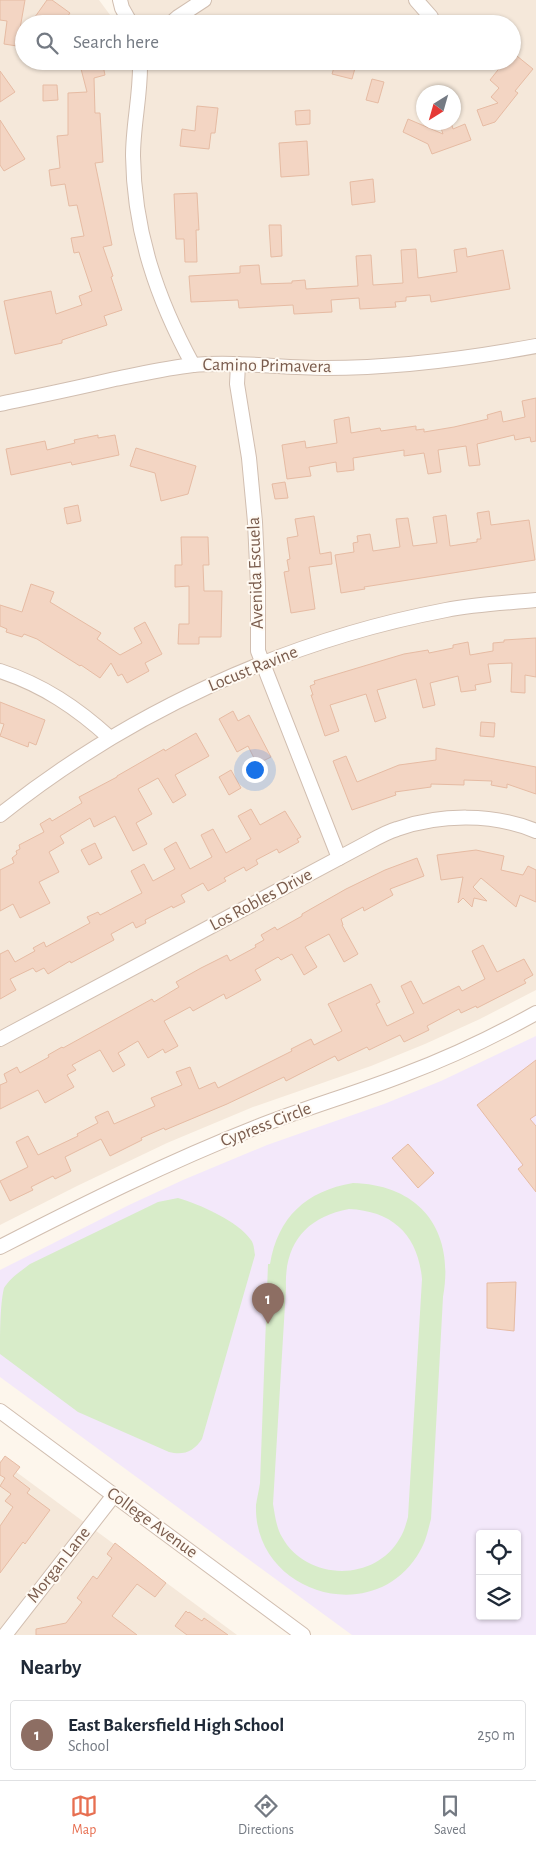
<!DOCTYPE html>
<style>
:root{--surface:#fff;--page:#f6f6f7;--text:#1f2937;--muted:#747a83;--line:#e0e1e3;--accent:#e76f51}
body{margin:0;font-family:"Alegreya Sans",sans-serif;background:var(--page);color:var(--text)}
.controls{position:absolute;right:15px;bottom:15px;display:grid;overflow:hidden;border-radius:5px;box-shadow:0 1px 4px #0004}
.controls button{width:45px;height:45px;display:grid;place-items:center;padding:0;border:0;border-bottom:1px solid var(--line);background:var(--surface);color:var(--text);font:25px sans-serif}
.compass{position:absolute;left:416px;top:85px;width:45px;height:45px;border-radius:50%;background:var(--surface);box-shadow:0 1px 4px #0004;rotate:217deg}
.you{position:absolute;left:254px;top:769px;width:18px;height:18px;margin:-12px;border:4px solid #fff;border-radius:50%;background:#1a73e8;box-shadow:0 0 0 8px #1a73e833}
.badge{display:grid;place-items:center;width:32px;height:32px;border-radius:50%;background:var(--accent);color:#fff;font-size:16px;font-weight:700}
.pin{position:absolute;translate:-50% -41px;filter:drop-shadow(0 1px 2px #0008)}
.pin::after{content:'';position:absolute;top:26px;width:18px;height:15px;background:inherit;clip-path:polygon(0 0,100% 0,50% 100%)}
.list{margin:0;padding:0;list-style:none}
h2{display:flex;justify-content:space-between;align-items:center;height:65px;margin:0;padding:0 20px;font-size:21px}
h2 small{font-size:16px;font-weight:400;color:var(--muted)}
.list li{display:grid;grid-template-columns:32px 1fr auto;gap:15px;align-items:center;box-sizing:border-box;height:70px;margin:0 10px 10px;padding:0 10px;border:1px solid var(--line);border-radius:5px}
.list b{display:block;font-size:19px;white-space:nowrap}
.list p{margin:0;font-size:16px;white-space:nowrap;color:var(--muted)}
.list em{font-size:16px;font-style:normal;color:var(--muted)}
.icon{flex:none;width:28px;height:28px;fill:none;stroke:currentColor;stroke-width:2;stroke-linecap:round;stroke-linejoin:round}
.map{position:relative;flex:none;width:536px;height:1635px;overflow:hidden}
.search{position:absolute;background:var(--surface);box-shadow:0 1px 4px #0004;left:15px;right:15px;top:15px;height:55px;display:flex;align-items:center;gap:12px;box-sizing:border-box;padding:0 18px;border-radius:28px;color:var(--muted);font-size:19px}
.sheet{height:145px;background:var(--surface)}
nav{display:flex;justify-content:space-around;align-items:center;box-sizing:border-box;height:70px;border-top:1px solid var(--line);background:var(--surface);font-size:14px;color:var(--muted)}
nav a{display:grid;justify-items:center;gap:2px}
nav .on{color:var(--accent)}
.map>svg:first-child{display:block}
.residential{fill:#f5e8da;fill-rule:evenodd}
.education{fill:#f3e8fa;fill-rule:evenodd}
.green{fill:#d8ecc9;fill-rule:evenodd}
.building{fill:#f3d5c3;stroke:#e6bba3}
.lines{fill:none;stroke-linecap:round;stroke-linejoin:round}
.minor-casing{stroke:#d1beb0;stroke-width:16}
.minor{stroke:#fff;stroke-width:14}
.labels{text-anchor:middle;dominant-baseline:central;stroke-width:4;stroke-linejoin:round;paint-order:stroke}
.street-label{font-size:18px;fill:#7a5c4d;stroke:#fffaf3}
</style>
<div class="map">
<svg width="536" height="1635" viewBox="0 0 536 1635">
<rect width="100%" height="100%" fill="#fdf6ec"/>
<!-- residential -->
<g class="residential">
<path d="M0,0H99L113,19L127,0H536V990L480,1019L425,1044L371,1066L253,1107L167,1143L77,1186L0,1225ZM24,24H512V61H24ZM424,92H454V122H424Z"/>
<path d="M0,1460L237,1635H0Z"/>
</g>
<!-- education -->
<path class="education" d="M536,1036V1635H352L0,1377V1270L129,1205L183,1180L267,1145L384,1104L441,1081ZM480,1534H517V1616H480Z"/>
<!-- green -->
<g class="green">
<path d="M353,1183C421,1185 455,1231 443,1297L431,1519C428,1530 426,1541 420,1551C376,1630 253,1594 256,1505C257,1498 259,1490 260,1483L268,1264H270C278,1217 306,1191 353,1183ZM349,1209C393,1211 418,1235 422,1279L408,1517C406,1524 404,1532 400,1538C375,1583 306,1581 282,1537C276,1527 275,1515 273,1504L286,1288C284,1244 306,1217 349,1209Z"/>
<path d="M178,1198C199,1204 238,1221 251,1240C254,1244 254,1249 255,1255L202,1439C194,1451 184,1456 169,1452L78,1412L0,1354C0,1336 0,1304 4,1288C10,1278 21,1271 30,1264L158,1202Z"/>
</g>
<!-- building -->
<g class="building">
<path d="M0,0H25L17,46L4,44L7,21L0,20Z"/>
<path d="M47,0H52L70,13L62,24H30Z"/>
<path d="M512,52L533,69L515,91L518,93L495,122L483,126L477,110L498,103L491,97L499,88L490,80L505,61H512Z"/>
<path d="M82,61H102L105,75L94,78L95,113H100L103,162L95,163L112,245L103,247L113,276L111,277L122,310L104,316L107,325L62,340V343L15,354L4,301L51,291L56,314L82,305L79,296L92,291L79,252L74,253L71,238L84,236L77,205L69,206L65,184L51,186L49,170L60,168L57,136L68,135V93L87,92L80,65L82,64Z"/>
<path d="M336,61H357L352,79L332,74Z"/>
<path d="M0,71L15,92L0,102Z"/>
<path d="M372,79L384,82L378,103L366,100Z"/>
<path d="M43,85H57L58,100L43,101Z"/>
<path d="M197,106L218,108L215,133H211L209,149L180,146L182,129L195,131Z"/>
<path d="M310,110V124L296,125L295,111Z"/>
<path d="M408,119L443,134L439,122H451L453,129L465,124L471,140L432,154L428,144L403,132Z"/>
<path d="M0,120L25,159L4,171L0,165Z"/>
<path d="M307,141L309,175L281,177L279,143Z"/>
<path d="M373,179L375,202L352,205L350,182Z"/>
<path d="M197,193L199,230H196L197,262H185L184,239H176L174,194Z"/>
<path d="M269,225H281L282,256L271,257Z"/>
<path d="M466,248L467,257L503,250L510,289L431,302L430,295L406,297V301L395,302L396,307L360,309L359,298L331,300L332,312L294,314L293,305L239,308L238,300L191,302L189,276L240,273V266L259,265L261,284L292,283V281L305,280L306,289L358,286L356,256L371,255L373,285L403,283L401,250L416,249L418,278L457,272L454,250Z"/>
<path d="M536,398V441L531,442L530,437L515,440L514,435L477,444L480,465L469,466L466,446L438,450L441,472L428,474L424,453L404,456V450L353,458L354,470L337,472L336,462L309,467L311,476L287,479L282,445L305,441L306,448L337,443L334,420L349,417L351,433L380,428L381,431L416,426V430L424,429V432L454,427L488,419L487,415L501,411L503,422L525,417L522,401Z"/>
<path d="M98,435V438L115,435L119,455L72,465L71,462L11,475L6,449L45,441L47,450L75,443L74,440Z"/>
<path d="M136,448L196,466L188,494L161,501L155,473L130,466Z"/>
<path d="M285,482L288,498L275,499L272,484Z"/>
<path d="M78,505L81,521L67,524L64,508Z"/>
<path d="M489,511L491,525L529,520L535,560L364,587L365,589L341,593L335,555L354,552L353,543L358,542L357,536L370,534L373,551L400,547L396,519L408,518L413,546L437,543L433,517L446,515L450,546L477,542V539H481L477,513Z"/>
<path d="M314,516L320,554L331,552L332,564L309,567L315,609L291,613L284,572L289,571L287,560L290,559L287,538L298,536L295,519Z"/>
<path d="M181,537H208L209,565H203L204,591H222L221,637H199V644H178L179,624H189V586L175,587V565H182Z"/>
<path d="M31,584L54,592L50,602L101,633L97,639L120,655L142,643L134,628L145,622L162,654L145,663L149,671L127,683L122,674L118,676L111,663L100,678L81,665L80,666L37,639L24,634L22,637L6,632L7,629L0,626V605L22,612Z"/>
<path d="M536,638V677L525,675V693L511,692L512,663L488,664L491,682L475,685L476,690L461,692L458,676L430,683L435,705L423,708L416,679L377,690L386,718L375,722L366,694L330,705L339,731L325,736L311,695H313L310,686L315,684L314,681L404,654L428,650L429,653L453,648V645L468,642L470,655L493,651V643L504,642V640Z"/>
<path d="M0,702L45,720L36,745L29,742L28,747L0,736L4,724L0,723Z"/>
<path d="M233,711L238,721L249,715L271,757L257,764L248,746L237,752L219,719Z"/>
<path d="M481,722L495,723L494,737L480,736Z"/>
<path d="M196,733L209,756L175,775L186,795L173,803L158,778L138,789L152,814L136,823L147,844L133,851L115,816L94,827L90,818L60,836L64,843L49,852L59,872L39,882L50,903L20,918L13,904L0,911V870L14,863L12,858L17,854L16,851L20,849L19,845L44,832L40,824L50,818L52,821L82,803L79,797L117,777V776L164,749L165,751Z"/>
<path d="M436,748L536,767V794L507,784V788L491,785L492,781L464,780V785L431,784V787L395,792L396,795L352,810L333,761L346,756L357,782L399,765L436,760Z"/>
<path d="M231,770L241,788L229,795L219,777Z"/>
<path d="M251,809L260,825L285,811L301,837L297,839L299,842L279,853L277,849L256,860L258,864L246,871L244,867L224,878L226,881L208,891L203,883L181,895L185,902L173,908L172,906L145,920L146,923L136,928L133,922L111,934L114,940L71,963L70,961L48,974L44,968L36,972L33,968L10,979L16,990L0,999V954L8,950L15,962L35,951L33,948L44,942L46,947L90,923L87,917L98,912L100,915L142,893L131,871L144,864L153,881L175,869L164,849L176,842L190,869L212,857L201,835L213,829L226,853L251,839L238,816Z"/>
<path d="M95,843L102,858L89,865L81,850Z"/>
<path d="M476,850L504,856L501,870L523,875L528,866L536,870V902L520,895L516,907L481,878L473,887L487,901L474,898L472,907L463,898L458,903L463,877L441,880L437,855Z"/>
<path d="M417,858L424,876L390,889L393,895L364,911L363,907L341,919L343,925H342L358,954L344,962L329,934L305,947L317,967L304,975L292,954L281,960L278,957L255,970L261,980L226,999L224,994L193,1011L190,1007L164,1021L178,1046L165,1053L163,1049L148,1058L138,1041L118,1053L125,1065L113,1072L100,1050L72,1065L76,1070L67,1075L74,1087L45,1103L38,1090L0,1109V1085L7,1082L4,1074L17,1067L20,1073L49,1057L48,1055L62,1047L63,1048L152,999L154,1002L179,987L176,982L201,968L227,955L230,961L256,947L255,945L264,940L261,935L275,927L277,930L302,916V914L346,889L385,870Z"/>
<path d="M483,945L497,972L524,959L533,975L524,980L526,983L477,1008L476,1006L461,1013L459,1009L427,1026L429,1030L404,1042L400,1035L369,1050L367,1047L338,1061L335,1056L286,1081L284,1077L227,1104L165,1130L164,1128L141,1138L142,1140L110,1156L101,1139L65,1157L71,1171L55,1179L53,1176L31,1187L33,1190L10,1201L0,1181L28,1167L16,1142L28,1136L38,1155L78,1136L77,1134L98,1123L95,1117L108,1111L114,1124L155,1106L151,1098L182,1085L176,1072L190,1067L199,1089L215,1082L218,1088L292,1051L291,1049L311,1039L314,1045L342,1031L328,1004L371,984L380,1002L376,1004L387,1026L414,1013L401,986L411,981L423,1004L459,986L462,991L485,979L472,951Z"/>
<path d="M536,1060V1115L530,1119L536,1126V1192L518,1169L523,1165L477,1105Z"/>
<path d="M408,1144L434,1173L418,1188L392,1158Z"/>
<path d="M516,1282L514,1331L487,1328V1283Z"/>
<path d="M5,1456L20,1467L13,1476L30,1489L27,1493L50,1510L25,1544L23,1542L0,1573V1526L13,1507L5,1501L11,1494L0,1486L5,1478L0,1475V1463Z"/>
<path d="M115,1543L166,1583L155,1597L137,1584L112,1616L137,1635H36V1629L66,1623L82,1602L77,1598L93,1576L97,1579L112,1558L107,1554Z"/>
<path d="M186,1611L188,1613L189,1612L202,1621L204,1618L228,1635H187L175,1626Z"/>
</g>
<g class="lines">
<!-- minor casing -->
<g class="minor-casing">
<g id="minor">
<path d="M120,0L122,8L131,24"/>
<path d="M416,0L431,17"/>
<path d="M170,24L178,17L204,0"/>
<path d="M140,61C141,93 133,124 133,156C134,232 157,299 193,365"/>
<path d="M238,364L237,384L249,458L255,522L258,586V651L339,858"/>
<path d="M0,404C38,396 77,388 115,379C141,374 167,368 193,365C237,361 281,368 325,368C397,368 466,359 536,346"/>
<path d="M0,671C43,685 77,708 110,738"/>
<path d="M0,815C129,712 284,641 446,610C476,604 506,603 536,600"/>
<path d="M0,1039L369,842C378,837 387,832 397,829C440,814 493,813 536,831"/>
<path d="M0,1247C84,1204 168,1162 257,1127C305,1108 354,1094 403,1075C448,1058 493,1037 536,1013"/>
<path d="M0,1411L303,1635"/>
<path d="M5,1635L114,1495"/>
</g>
</g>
<!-- minor -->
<use href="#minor" class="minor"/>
</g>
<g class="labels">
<!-- street labels -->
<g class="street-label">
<text transform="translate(267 366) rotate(1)">Camino Primavera</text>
<text transform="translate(256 573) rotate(-92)">Avenida Escuela</text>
<text transform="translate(253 669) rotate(-22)">Locust Ravine</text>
<text transform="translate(261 900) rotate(-28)">Los Robles Drive</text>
<text transform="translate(266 1125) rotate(-21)">Cypress Circle</text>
<text transform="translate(152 1523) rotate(36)">College Avenue</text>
<text transform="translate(59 1565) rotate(-52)">Morgan Lane</text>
</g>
</g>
</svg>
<div class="controls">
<button><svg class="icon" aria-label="locate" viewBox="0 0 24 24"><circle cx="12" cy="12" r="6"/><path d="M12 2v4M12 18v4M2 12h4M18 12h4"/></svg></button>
<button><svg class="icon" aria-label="layers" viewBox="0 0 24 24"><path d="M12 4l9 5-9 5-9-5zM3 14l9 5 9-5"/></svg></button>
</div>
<svg class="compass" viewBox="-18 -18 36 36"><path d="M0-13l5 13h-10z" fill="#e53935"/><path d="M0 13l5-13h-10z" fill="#747a83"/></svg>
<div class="you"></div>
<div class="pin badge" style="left:268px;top:1324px;background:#8d6e63">1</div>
<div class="search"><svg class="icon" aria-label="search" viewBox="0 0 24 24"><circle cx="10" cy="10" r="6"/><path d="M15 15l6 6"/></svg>Search here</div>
</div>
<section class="sheet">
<h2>Nearby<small></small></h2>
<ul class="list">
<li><span class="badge" style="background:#8d6e63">1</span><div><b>East Bakersfield High School</b><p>School</p></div><em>250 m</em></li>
</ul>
</section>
<nav>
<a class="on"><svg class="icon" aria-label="map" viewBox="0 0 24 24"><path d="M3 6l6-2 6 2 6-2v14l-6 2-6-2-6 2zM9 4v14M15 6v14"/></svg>Map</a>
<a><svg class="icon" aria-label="directions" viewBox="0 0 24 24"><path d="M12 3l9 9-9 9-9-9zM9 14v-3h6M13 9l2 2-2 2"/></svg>Directions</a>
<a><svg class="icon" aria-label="saved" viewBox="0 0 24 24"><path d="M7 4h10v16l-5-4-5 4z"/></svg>Saved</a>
</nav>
